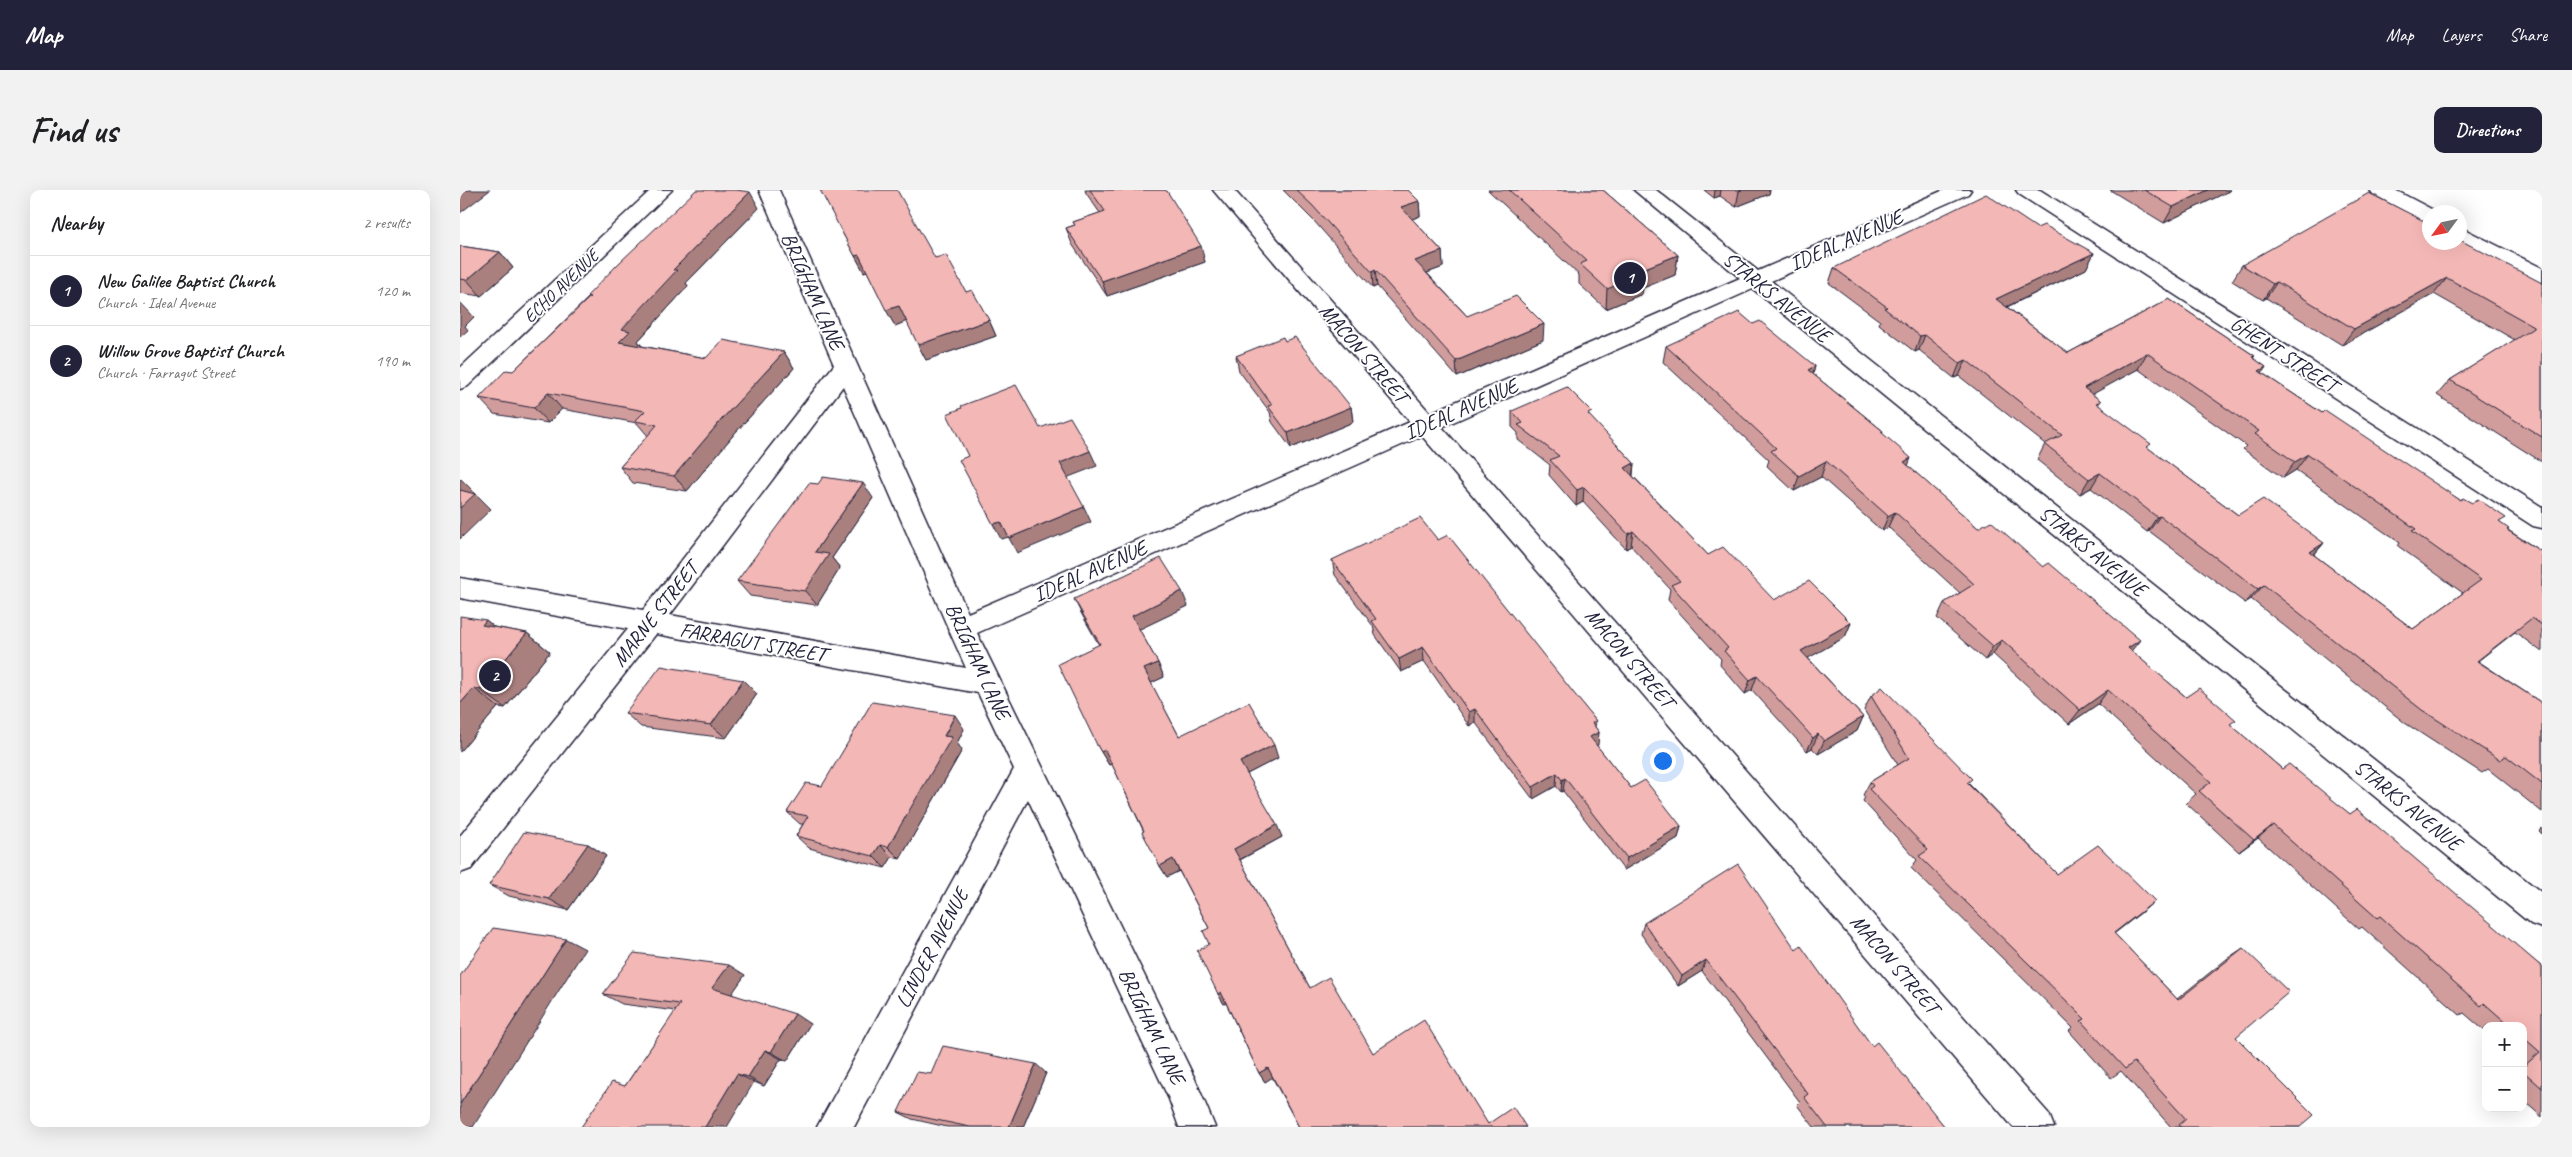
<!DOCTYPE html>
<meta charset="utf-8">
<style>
:root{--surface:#fff;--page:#f2f2f2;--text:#202124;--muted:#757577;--line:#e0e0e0;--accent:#22223b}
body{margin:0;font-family:Caveat,sans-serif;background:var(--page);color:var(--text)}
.controls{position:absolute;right:15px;bottom:15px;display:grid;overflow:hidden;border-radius:10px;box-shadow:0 5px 20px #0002}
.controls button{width:45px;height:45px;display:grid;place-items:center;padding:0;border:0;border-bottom:1px solid var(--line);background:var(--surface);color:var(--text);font:25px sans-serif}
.compass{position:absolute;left:1962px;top:15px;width:45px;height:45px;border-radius:50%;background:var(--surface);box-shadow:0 5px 20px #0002;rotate:237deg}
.you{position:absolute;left:1202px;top:570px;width:18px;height:18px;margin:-12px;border:4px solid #fff;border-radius:50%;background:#1a73e8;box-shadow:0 0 0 8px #1a73e833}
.badge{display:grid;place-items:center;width:32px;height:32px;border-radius:50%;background:var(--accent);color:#fff;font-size:16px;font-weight:700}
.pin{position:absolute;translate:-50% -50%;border:2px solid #fff;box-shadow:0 1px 5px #0006}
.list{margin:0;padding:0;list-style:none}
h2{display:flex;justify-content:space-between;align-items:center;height:65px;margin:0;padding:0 20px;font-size:21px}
h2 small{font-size:16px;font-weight:400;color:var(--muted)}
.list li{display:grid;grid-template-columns:32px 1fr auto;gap:15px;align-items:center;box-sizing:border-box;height:70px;padding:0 20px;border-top:1px solid var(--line)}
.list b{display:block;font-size:19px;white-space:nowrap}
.list p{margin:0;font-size:16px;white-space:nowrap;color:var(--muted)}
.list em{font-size:16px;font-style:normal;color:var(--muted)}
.map{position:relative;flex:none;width:2082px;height:937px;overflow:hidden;border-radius:10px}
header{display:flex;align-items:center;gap:30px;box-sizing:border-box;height:70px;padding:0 25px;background:var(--accent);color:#fff}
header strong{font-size:24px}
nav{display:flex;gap:28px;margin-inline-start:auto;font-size:18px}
.intro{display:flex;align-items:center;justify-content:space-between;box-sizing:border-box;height:120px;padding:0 30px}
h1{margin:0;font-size:35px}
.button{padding:12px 22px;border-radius:10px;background:var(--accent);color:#fff;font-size:18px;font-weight:700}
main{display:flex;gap:30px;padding:0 30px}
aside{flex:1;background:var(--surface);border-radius:10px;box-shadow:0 5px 20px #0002}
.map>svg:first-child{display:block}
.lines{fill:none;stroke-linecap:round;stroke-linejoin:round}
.minor-casing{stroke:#22223b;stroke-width:3}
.minor{fill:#fff;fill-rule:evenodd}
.wall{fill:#d19d9c;stroke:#22223b;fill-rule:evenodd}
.shaded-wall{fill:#aa807f;stroke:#22223b}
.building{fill:#f3b7b5;stroke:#22223b;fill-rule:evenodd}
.labels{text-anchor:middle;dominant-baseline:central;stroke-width:4;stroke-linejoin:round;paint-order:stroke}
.far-street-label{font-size:18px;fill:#22223b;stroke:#fff}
.street-label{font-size:21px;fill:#22223b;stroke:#fff}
</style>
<header>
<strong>Map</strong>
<nav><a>Map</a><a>Layers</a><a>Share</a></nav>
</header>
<div class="intro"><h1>Find us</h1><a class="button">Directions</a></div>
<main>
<aside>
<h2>Nearby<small>2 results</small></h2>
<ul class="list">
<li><span class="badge">1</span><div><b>New Galilee Baptist Church</b><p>Church · Ideal Avenue</p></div><em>120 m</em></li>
<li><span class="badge">2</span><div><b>Willow Grove Baptist Church</b><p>Church · Farragut Street</p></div><em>190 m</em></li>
</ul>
</aside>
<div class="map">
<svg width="2082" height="937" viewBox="0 0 2082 937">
<rect width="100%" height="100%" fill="#fff"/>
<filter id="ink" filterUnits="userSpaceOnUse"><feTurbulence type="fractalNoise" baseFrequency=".02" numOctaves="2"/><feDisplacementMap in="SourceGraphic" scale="10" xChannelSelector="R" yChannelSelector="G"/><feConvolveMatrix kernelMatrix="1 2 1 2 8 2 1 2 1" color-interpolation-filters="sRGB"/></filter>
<g filter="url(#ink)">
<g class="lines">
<!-- minor casing -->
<g class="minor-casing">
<g id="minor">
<path d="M191,0H212L8,196L0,199V178Z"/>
<path d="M299,0H319L508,423L950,232L753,0H774L970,223L1280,88L1174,0H1196L1298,81L1484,0H1511L1508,4L1311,91L2082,703V738L2071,734L1293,99L982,237L1589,924L1594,937H1553L962,246L517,443L735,889L755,937H719L709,909L568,609L394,937H357L554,579L518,503L196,444L11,679L0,683V646L168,439L0,408V388L183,420L374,175ZM383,196L488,438L506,478L210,425Z"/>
<path d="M1556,0H1580L2082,317V338L2073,336L1559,4Z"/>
<path d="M1910,0H1935L1977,22H1970V33L1963,31L1913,4Z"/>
<path d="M2000,37L2082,78V94L2000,51Z"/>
</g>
</g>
<!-- minor -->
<use href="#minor" class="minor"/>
</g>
<!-- wall -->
<g class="wall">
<path d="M625,0H705L745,72L647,106L612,54L606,38L615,35L613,32L640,23L626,3Z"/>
<path d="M823,0H948L959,11L960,26L952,29L982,61L983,77L967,83L1007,126L1083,150L997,187L917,96L913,98L854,31Z"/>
<path d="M1028,0H1143L1218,65L1215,85L1183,98L1182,104L1146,119L1119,94V85Z"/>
<path d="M1244,0H1310L1309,4L1276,17L1260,6L1254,8Z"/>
<path d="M1650,0H1771L1704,33Z"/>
<path d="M299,18L226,93L228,96L178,151L182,156L246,168L324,162L334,178L275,243L227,301L173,293L160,277L188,246L177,233L102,219L88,233L34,224L19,208L53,181L128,108L127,106Z"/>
<path d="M1577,38L1634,63L1626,79L1547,117L1608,163L1709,109L1795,166L1793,168L1806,177L1802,183L1862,223L2000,310L2040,333L2048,340L2082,362V462L2055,442L2018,471L2082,513V622L2028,579L2022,583L1945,533L1791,409L1785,413L1689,341L1687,342L1631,298L1620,304L1577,270L1585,254L1499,186L1494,188L1459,160L1455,162L1419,134L1420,131L1369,93L1374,78ZM1678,179L1786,256L1783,259L1823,288L1836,280L1940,353L1938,356L2003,403L1953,439L1854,365L1864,353L1778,325L1688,258L1638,215L1641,211L1632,204Z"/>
<path d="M383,44L475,68L506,102L529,130L536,146L466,170L447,131L435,136L407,81L404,82Z"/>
<path d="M0,56L40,62L53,78L21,106L0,103Z"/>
<path d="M1782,75L2082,93V272L1977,205L1990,190L2055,150L1974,104L1882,155L1806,108L1803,110L1772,91Z"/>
<path d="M1293,134L1355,176L1353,184L1423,241L1422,244L1448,276L1518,338L1671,461L1726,507L1771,535L1822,579L1890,624L2082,777V927L2063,910V836H2026V842L2004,823L2000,825L1902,737L1899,739L1798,648L1779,662L1726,613L1736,604L1638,514L1609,534L1533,464L1525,470L1477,428L1484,413L1500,403L1428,337L1422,341L1361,287L1334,301L1307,276L1309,270L1203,172L1206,156Z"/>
<path d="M825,151L891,217L893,232L831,258L812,232L810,222L779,181L776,166Z"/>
<path d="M1052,221L1131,228L1174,273L1173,286L1248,365L1314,410L1391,433L1385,447L1348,468L1403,527L1397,541L1358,564L1352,558L1347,561L1292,500L1285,504L1260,475L1261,469L1208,410L1210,399L1171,356L1166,359L1123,312L1116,316L1089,285L1090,275L1058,250V243L1052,237Z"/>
<path d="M413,308L372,368L380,378L357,415L290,406L277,391Z"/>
<path d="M978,350L1136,531L1135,537L1139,542L1137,556L1171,598L1221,636L1218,648L1164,680L1103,601L1101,602L1096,596L1073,609L1015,532L1009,536L964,471L941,482L915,445L913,436L875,385L872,370Z"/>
<path d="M614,409L728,416L679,439L698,473L704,487L691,493L719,546L818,568L787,584L822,647L780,670L850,798L913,863L1028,934L1066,937H839L812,887L805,892L799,883L766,813L764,814L758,804L749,754V738L719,681L707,687L700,676L652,574L649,575L637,555L639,455L621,423Z"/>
<path d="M26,430L34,437L67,443L90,462L45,518L38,517L0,562Z"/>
<path d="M283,490L297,504L266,548L181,537L165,523Z"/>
<path d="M1411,506L1509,594L1597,684L1695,711L1654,743L1717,809L1768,768L1783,758L1776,847L1840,937H1710H1711L1661,881L1651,888L1609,841L1613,838L1451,678L1457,670L1403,611L1405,607L1403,605L1410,592L1438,575L1404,520Z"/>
<path d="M504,539L497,553L502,560L440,669L432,667L425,678L349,658L336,646L343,634H340L327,622L362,596Z"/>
<path d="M2082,638V644L2079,641Z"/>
<path d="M128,654L146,666L108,720L49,706L29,695Z"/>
<path d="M1184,733L1336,760L1412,856L1485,937H1354L1337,915L1340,912L1242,781L1218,796L1181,744Z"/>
<path d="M285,785L271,804L350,834L327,871L321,869L304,896L294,892L165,896L216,821L162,814L143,804Z"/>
<path d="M586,883L563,937H487L452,929L438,922L471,884Z"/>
</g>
<!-- shaded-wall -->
<g class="shaded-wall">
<path d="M0,0H30L0,23Z"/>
<path d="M1255,0H1261L1260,6L1254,8Z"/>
<path d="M1282,0H1310L1309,4L1276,17L1279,1Z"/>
<path d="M1748,0H1771L1704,33L1713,17Z"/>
<path d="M290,2L299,18L226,93L228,96L178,151L182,157L159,152L162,139L213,80Z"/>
<path d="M959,11L960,26L942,33L941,17Z"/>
<path d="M741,56L745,72L647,106L642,91Z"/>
<path d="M982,61L983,77L956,87L955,71Z"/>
<path d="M40,62L53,78L21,106L7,90Z"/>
<path d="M1634,63L1626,79L1529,125L1536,109Z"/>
<path d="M399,65L407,81L404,82L395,66Z"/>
<path d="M1218,65L1215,85L1183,98L1182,104L1146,119L1147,99L1180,80Z"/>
<path d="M915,80L917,96L913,98L912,82Z"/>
<path d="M1987,88L1974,104L1882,155L1894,139Z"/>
<path d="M1817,92L1806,108L1803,110L1813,94Z"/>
<path d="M0,112L14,127L5,136L8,140L0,147Z"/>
<path d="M439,116L447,131L435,136L426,120Z"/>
<path d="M529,130L536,146L466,170L458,155Z"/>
<path d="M1084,134L1083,150L997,187L996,171Z"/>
<path d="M1465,145L1459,160L1455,162L1460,146Z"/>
<path d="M324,162L334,178L275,243L227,301L214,286L263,228Z"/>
<path d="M1687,163L1678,179L1615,214L1624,198Z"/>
<path d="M1506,170L1499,186L1494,188L1500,173Z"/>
<path d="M1355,176L1351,192L1348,180Z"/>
<path d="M1806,177L1795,192L1799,181Z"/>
<path d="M88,203L102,219L88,233L74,218Z"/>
<path d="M891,217L893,232L831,258L828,243Z"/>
<path d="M630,261L637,276L606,288L600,273Z"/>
<path d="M1848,264L1836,280L1823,288L1835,272Z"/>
<path d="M1451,268L1445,284L1444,272Z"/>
<path d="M1366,271L1361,287L1334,301L1339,286Z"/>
<path d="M1174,273L1172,289L1165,278Z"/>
<path d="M1640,283L1631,298L1620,304L1629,289Z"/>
<path d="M1,289L31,319L0,349V290Z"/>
<path d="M403,293L413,308L372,368L380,378L357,415L345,401L355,362Z"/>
<path d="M1124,297L1123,312L1116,316L1117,300Z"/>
<path d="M624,317L631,332L557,363L549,348Z"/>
<path d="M1435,322L1428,337L1422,341L1428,326Z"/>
<path d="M1700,326L1689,341L1687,342L1697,327Z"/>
<path d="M541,332L549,347L541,349L533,334Z"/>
<path d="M1173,341L1171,356L1166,359L1168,344Z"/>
<path d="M1864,353L1851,367L1850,362Z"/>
<path d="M1804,395L1791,409L1785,413L1798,399Z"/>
<path d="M722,401L728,416L678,440L672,426Z"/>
<path d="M26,430L49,450L22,435Z"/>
<path d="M1391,433L1385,447L1336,475L1341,461Z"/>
<path d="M67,443L90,462L45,518L20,500Z"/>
<path d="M1542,450L1533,464L1525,470L1533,456Z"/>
<path d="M1680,450L1669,464L1668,458Z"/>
<path d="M963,457L964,471L941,482L939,469Z"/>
<path d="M698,473L704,487L691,493L684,479Z"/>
<path d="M1297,486L1292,500L1285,504L1290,490Z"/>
<path d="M283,490L297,504L266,548L251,535Z"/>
<path d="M14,498L38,517L0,562V514Z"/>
<path d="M1648,500L1638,514L1609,534L1620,520Z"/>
<path d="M1015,519V532L1009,536V522Z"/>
<path d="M495,525L504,539L497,553L502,560L440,669L428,657Z"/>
<path d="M1403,527L1397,541L1358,564L1364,551Z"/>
<path d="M1139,542L1138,555L1129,561L1130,547Z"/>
<path d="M1358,544L1352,558L1347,561L1353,548Z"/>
<path d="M814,555L818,568L785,585L780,572Z"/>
<path d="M645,560L653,573L649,575L641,562Z"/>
<path d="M1097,583L1096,596L1073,609V597Z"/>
<path d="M1105,588L1103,601L1101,602L1102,590Z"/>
<path d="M817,635L822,647L779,670L774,659Z"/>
<path d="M1813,635L1798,648L1779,662L1794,650Z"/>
<path d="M1221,636L1218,648L1164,680L1167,668Z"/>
<path d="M128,654L146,666L108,720L89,709Z"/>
<path d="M420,655L432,667L425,678L413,666Z"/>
<path d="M713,669L719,681L707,687L700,676Z"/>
<path d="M1695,711L1682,722L1641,754L1654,743Z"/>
<path d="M106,749L125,759L13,937H0V914Z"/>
<path d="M1246,770L1242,781L1218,796L1222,786Z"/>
<path d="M269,775L285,785L269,808L252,798Z"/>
<path d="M761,802L767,812L764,814L758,804Z"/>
<path d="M335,824L350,834L327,871L311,862Z"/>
<path d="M305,860L321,869L304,896L288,887Z"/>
<path d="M576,874L586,883L563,937H549Z"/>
<path d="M808,878L813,887L805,892L799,883Z"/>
<path d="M277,884L294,892L267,937H245Z"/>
</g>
<!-- building -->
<g class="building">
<path d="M236,0H276L290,2L213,80H217L162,139L170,141L159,152L246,168L263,150L324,162L263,228L214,286L160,277L197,235L175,231L185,221L88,203L74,218L19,208L46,180L53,181L130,107L127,106L159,73Z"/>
<path d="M360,0H437L475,68L486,65L506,102L512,100L529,130L458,155L439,116L426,120L399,65L395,66L383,44Z"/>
<path d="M630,0H705L706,1H707L741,56L642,91L606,38L615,35L613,32L645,21Z"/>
<path d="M836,0H948L959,11L941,17L982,61L955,71L1007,126L1056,106L1084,134L996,171L915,80L912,82L852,15Z"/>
<path d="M1049,0H1143L1218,65L1180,80L1185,84L1147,99L1120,74L1127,71Z"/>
<path d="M1684,0H1748L1713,17Z"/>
<path d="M1909,3L1970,34V52H2000V50L2082,93V247L1990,190L2075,137L1987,88L1894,139L1817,92L1813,94L1782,75Z"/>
<path d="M1526,4L1577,38L1584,35L1634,63L1536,109L1608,163L1709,109L1795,166L1792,167L1806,177L1799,181L1862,223L1865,220L2000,310L2003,308L2012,313L2018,309L2046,328L2039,332L2049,339L2047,340L2082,362V435L2072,428L2017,471L2082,513V594L2046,566L2040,570L1962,520L1804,395L1798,399L1700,326L1697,327L1640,283L1629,289L1585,254L1602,245L1506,170L1500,173L1465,145L1460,146L1424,118L1427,117L1374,78ZM1687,163L1799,241L1795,244L1835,272L1848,264L1956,339L1952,341L2021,390L1953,439L1850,362L1864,353L1803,309L1778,325L1687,257L1691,254L1636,213L1641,211L1624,198Z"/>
<path d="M0,56L40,62L7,90L0,89Z"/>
<path d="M1279,122L1293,134L1300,131L1355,176L1348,180L1423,241L1421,242L1451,268L1444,272L1518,338L1531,331L1583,377L1589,373L1680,450L1668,458L1726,507L1739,498L1776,530L1770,534L1822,579L1829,574L1890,624L1897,619L2082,777V898L2063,881V877L2080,862L2063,847V836H2050L2024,813L2021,816L1920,726L1917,728L1813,635L1794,650L1739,601L1751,592L1648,500L1620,520L1542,450L1533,456L1484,413L1514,394L1435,322L1428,326L1366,271L1339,286L1311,261L1316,258L1206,156Z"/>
<path d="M823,147L825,151L835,147L891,217L828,243L808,216L812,215L776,166Z"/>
<path d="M556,195L580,238L610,227L630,261L600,273L624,317L549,348L541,332L533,334L499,270L508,266L487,224L502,218L501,216Z"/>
<path d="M1107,197L1132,222L1128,224L1174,273L1165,278L1248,365L1263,357L1314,410L1349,391L1391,433L1341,461L1403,527L1364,551L1358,544L1353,548L1297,486L1290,490L1264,461L1268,458L1211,395L1220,391L1173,341L1168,344L1124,297L1117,300L1090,270L1099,266L1058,235L1063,233L1052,221Z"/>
<path d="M363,287L403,293L355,362L369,364L345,401L277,391L349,293L358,294Z"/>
<path d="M0,300L15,304L0,318Z"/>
<path d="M960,328L978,350L988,345L1136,531L1132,533L1139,542L1130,547L1171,598L1185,590L1221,636L1167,668L1105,588L1102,590L1097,583L1073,597L1015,519L1009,522L963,457L939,469L912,431L916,429L872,370Z"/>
<path d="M701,368L722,401L672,426L698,473L684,479L719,546L789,512L814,555L780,572L817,635L774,659L850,798L869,787L913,863L964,830L1028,934L1053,917L1066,937H839L808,878L799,883L761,802L758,804L737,761L749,754L743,741L749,738L713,669L700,676L682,642L684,641L645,560L641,562L637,555L598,474L640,454L614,409Z"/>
<path d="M0,426L26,430L22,435L67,443L20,500L14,498L0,514Z"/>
<path d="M201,476L283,490L251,535L165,523Z"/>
<path d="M1422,497L1512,589L1507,593L1597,684L1638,655L1695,711L1654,743L1718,810L1783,758L1829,802L1776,847L1854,925L1840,937H1721L1719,935L1726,929L1674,872L1665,879L1621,831L1625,829L1459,666L1468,660L1409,599L1413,596L1410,592L1449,568L1411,506Z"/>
<path d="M412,512L495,525L484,546L492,547L428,657L420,655L413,666L336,646L348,626L327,622L346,593L362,596Z"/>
<path d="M64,642L128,654L89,709L29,695Z"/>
<path d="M1278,674L1336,760L1341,756L1412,856L1417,852L1485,937H1367L1344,907L1348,904L1246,770L1222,786L1184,733Z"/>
<path d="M33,738L106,749L0,914V786Z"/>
<path d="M174,763L269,775L252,798L335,824L311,862L305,860L288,887L277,884L245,937H121L152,892L165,896L220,814L143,804Z"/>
<path d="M483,856L576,874L549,937H510L438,922L457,882L471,884Z"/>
</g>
</g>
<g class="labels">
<!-- far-street labels -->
<g class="far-street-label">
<text transform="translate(101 96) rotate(-44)">ECHO AVENUE</text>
</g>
<!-- street labels -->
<g class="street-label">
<text transform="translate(1386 50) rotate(-24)">IDEAL AVENUE</text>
<text transform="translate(353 101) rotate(66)">BRIGHAM LANE</text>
<text transform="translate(1317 107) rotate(39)">STARKS AVENUE</text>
<text transform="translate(904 163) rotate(49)">MACON STREET</text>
<text transform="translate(1824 164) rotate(33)">GHENT STREET</text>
<text transform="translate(1001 219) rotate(-24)">IDEAL AVENUE</text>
<text transform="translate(1633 361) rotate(39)">STARKS AVENUE</text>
<text transform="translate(630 381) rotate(-24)">IDEAL AVENUE</text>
<text transform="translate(195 424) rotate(-52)">MARNE STREET</text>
<text transform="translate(293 452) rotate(10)">FARRAGUT STREET</text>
<text transform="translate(1170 468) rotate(49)">MACON STREET</text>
<text transform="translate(518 471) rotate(65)">BRIGHAM LANE</text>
<text transform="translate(1948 615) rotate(39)">STARKS AVENUE</text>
<text transform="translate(472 758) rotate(-62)">LINDER AVENUE</text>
<text transform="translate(1435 774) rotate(49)">MACON STREET</text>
<text transform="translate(692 836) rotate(64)">BRIGHAM LANE</text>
</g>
</g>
</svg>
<div class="controls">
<button>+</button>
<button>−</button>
</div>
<svg class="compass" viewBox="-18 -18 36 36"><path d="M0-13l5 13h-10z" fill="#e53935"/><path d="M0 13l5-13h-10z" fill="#757577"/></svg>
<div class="you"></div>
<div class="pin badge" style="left:1170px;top:88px">1</div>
<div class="pin badge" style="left:35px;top:486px">2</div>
</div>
</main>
